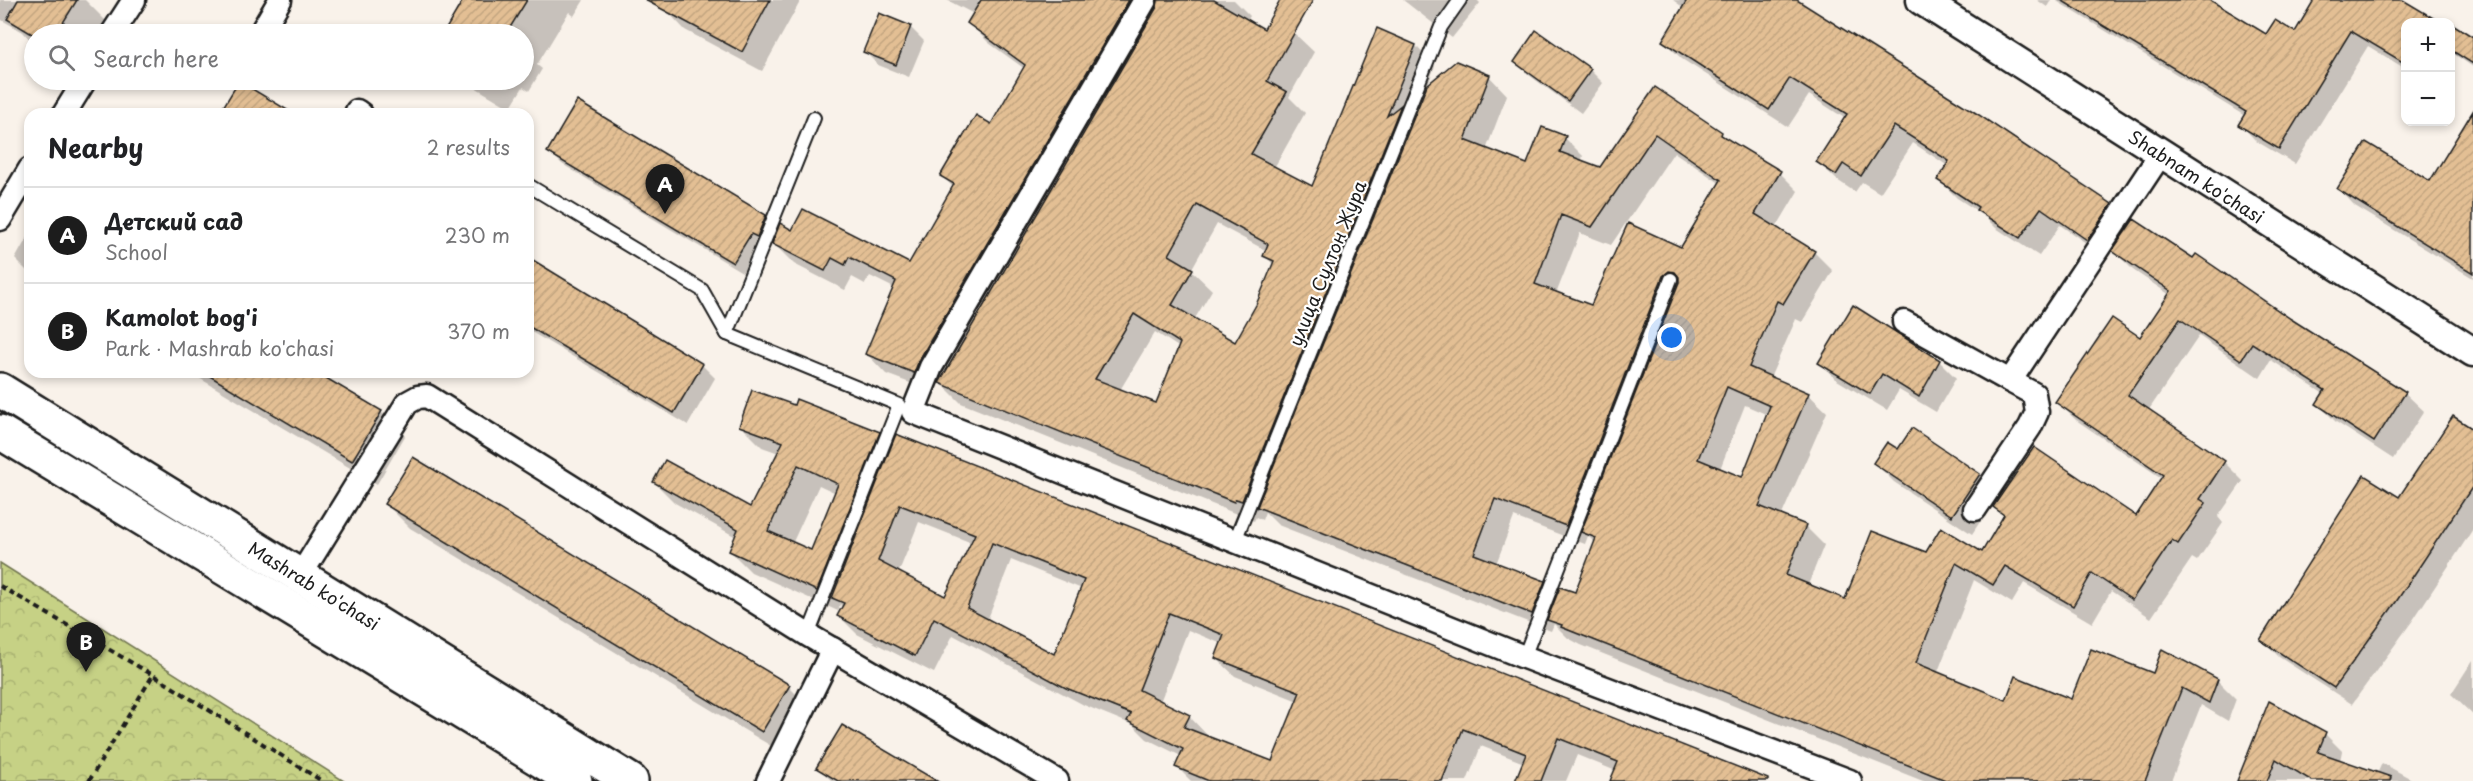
<!DOCTYPE html>
<meta charset="utf-8">
<style>
:root{--surface:#fff;--page:#f6f6f6;--text:#202124;--muted:#757577;--line:#e0e0e0;--accent:#1c1c1c}
body{margin:0;font-family:"Playpen Sans",sans-serif;background:var(--page);color:var(--text)}
.controls{position:absolute;right:18px;top:18px;display:grid;overflow:hidden;border-radius:12px;box-shadow:0 3px 9px #0003}
.controls button{width:54px;height:54px;display:grid;place-items:center;padding:0;border:0;border-bottom:2px solid var(--line);background:var(--surface);color:var(--text);font:30px sans-serif}
.you{position:absolute;left:1672px;top:338px;width:21px;height:21px;margin:-15px;border:4px solid #fff;border-radius:50%;background:#1a73e8;box-shadow:0 0 0 9px #1a73e833}
.badge{display:grid;place-items:center;width:39px;height:39px;border-radius:50%;background:var(--accent);color:#fff;font-size:20px;font-weight:700}
.pin{position:absolute;translate:-50% -50px;filter:drop-shadow(0 2px 3px #0008)}
.pin::after{content:'';position:absolute;top:32px;width:21px;height:18px;background:inherit;clip-path:polygon(0 0,100% 0,50% 100%)}
.list{margin:0;padding:0;list-style:none}
h2{display:flex;justify-content:space-between;align-items:center;height:78px;margin:0;padding:0 24px;font-size:26px}
h2 small{font-size:20px;font-weight:400;color:var(--muted)}
.list li{display:grid;grid-template-columns:39px 1fr auto;gap:18px;align-items:center;box-sizing:border-box;height:96px;padding:0 24px;border-top:2px solid var(--line)}
.list b{display:block;font-size:22px;white-space:nowrap}
.list p{margin:0;font-size:20px;white-space:nowrap;color:var(--muted)}
.list em{font-size:20px;font-style:normal;color:var(--muted)}
.icon{flex:none;width:33px;height:33px;fill:none;stroke:currentColor;stroke-width:2;stroke-linecap:round;stroke-linejoin:round}
.map{position:relative;flex:none;width:2473px;height:781px;overflow:hidden}
.search{position:absolute;background:var(--surface);box-shadow:0 3px 9px #0003;left:24px;top:24px;width:510px;height:66px;display:flex;align-items:center;gap:15px;box-sizing:border-box;padding:0 21px;border-radius:33px;color:var(--muted);font-size:22px}
.panel{position:absolute;background:var(--surface);box-shadow:0 3px 9px #0003;left:24px;top:108px;width:510px;height:270px;border-radius:18px}
.map>svg:first-child{display:block}
.park{fill:url(#park-crowns);stroke:#717650;stroke-width:1.5}
.shadow{fill:#0003;fill-rule:evenodd}
.building{fill:url(#building-hatch);stroke:#1c1c1c;stroke-width:1.5;fill-rule:evenodd}
.lines{fill:none;stroke-linecap:round;stroke-linejoin:round}
.service-casing{stroke:#1c1c1c;stroke-width:16}
.minor-casing{stroke:#1c1c1c;stroke-width:27}
.tertiary-casing{stroke:#1c1c1c;stroke-width:33}
.secondary-casing{stroke:#1c1c1c;stroke-width:38}
.path{stroke:#1c1c1c;stroke-width:4;stroke-dasharray:6 4.5;stroke-linecap:butt}
.service{stroke:#fff;stroke-width:12}
.minor{stroke:#fff;stroke-width:22}
.tertiary{stroke:#fff;stroke-width:28}
.secondary{stroke:#fff;stroke-width:33}
.labels{text-anchor:middle;dominant-baseline:central;stroke-width:4.5;stroke-linejoin:round;paint-order:stroke}
.street-label{font-size:18px;fill:#1c1c1c;stroke:#fff}
</style>
<div class="map">
<svg width="2473" height="781" viewBox="0 0 2473 781">
<defs>
<pattern id="park-crowns" width="20" height="18" patternUnits="userSpaceOnUse" patternTransform="scale(1.5)"><rect width="20" height="18" fill="#c6d185"/><path d="M2 6a3 3 0 1 1 6 0M12 15a3 3 0 1 1 6 0" fill="none" stroke="#aab372"/></pattern>
<pattern id="building-hatch" width="6" height="6" patternUnits="userSpaceOnUse" patternTransform="scale(1.5)"><rect width="6" height="6" fill="#e3bf94"/><path d="M-1 1l2-2M0 6l6-6M5 7l2-2" fill="none" stroke="#c2a47f"/></pattern>
</defs>
<rect width="100%" height="100%" fill="#f9f2ea"/>
<filter id="ink" filterUnits="userSpaceOnUse"><feTurbulence type="fractalNoise" baseFrequency=".0167" numOctaves="2"/><feDisplacementMap in="SourceGraphic" scale="12" xChannelSelector="R" yChannelSelector="G"/><feConvolveMatrix kernelMatrix="1 2 1 2 8 2 1 2 1" color-interpolation-filters="sRGB"/></filter>
<g filter="url(#ink)">
<!-- park -->
<path class="park" d="M0,563L344,781H0Z"/>
<!-- shadow -->
<g class="shadow">
<path d="M0,0H85L111,26L106,34H34V44L23,32L0,19Z"/>
<path d="M465,0H584L574,16L569,12L537,65L542,69L529,91L523,87L510,108L463,80H524V34H444Z"/>
<path d="M671,0H801L762,71L685,30L666,10Z"/>
<path d="M947,0H1234L1250,16L1247,21L1264,31L1294,33L1314,52L1289,97L1305,113L1274,168L1312,188L1389,35L1416,46L1435,66L1427,87L1489,76L1507,95L1486,150L1528,166L1565,138L1583,156L1581,162L1600,169L1655,89L1721,134L1731,144L1780,173L1798,191L1776,228L1814,252L1833,271L1802,322L1796,319L1770,378L1808,394L1827,412L1781,517L1805,526L1824,545L1808,585L1846,601L1926,554H1983L2005,517L1995,507L2136,518L2163,479L2076,420L2057,402L2140,339L2170,295L2133,270L2114,251L2290,320L2405,393L2424,411L2393,459L2336,422L2318,404L2324,394L2271,360L2260,378L2199,336L2148,411L2224,462L2243,481L2218,517L2223,523L2197,561L2192,558L2151,618L2111,591L2092,623L2024,583L2012,603L1974,580L1937,674L2007,702L2072,701L2154,675L2217,680L2236,699L2228,721L2201,705L2171,781H1923L1581,645L1568,638L1554,624L1551,631L1278,525L1265,512L1262,520L1256,517L1254,521L961,403L941,383L981,313L979,312L934,392L886,374L867,354L894,288L870,276L865,284L852,277L845,290L794,264L773,243L770,249L765,246L747,275L562,164L549,151L765,216L779,230L910,265L954,188L942,176L992,126L1025,69L989,43L969,23L974,14ZM1674,152L1721,184L1681,249L1592,307L1556,294L1580,233L1611,245ZM1217,224L1267,251L1265,256L1274,265L1257,306L1236,344L1194,320L1212,290L1191,270ZM1155,332L1180,348L1157,405L1120,390ZM1745,405L1768,415L1743,479L1720,469ZM1514,517L1585,544L1588,536L1596,544L1576,594L1558,596L1544,582L1496,564Z"/>
<path d="M1403,0H1477L1480,3L1452,38Z"/>
<path d="M1673,0H1796L2111,205L2129,223L2106,257L2060,225L2039,256L1996,228L1982,214L1957,198L1939,180L1948,166L1913,143L1880,193L1862,182L1855,192L1837,180L1818,162L1846,119L1809,95L1788,127L1682,59L1663,41L1684,8Z"/>
<path d="M2037,0H2051L2047,7Z"/>
<path d="M2055,0H2207L2267,36L2295,34L2316,0H2400L2437,22H2406V69L2368,46L2295,164L2256,141L2240,124L2245,116Z"/>
<path d="M880,15L911,28L924,41L909,77L878,65L865,52Z"/>
<path d="M2450,33L2473,38V67L2454,54L2450,59Z"/>
<path d="M1516,62L1590,70L1603,83L1581,113L1529,75Z"/>
<path d="M2473,114V278L2355,206L2339,189L2431,183Z"/>
<path d="M30,233V274L15,259Z"/>
<path d="M528,259L702,365L715,378L688,425L528,330Z"/>
<path d="M1939,361L1956,378L1936,412L1899,390L1887,410L1837,380L1820,363Z"/>
<path d="M189,372H313L381,412L405,436L377,484Z"/>
<path d="M741,426L879,433L893,447L897,436L1768,781H1612L1616,771L1577,755L1566,781H1521L1524,763L1481,746L1467,781H1191L1177,767L1181,756L1147,739L1133,725L1084,705L953,635L934,673L857,634L839,616L843,608L840,604L838,611L751,572L730,551L736,537L675,503L654,482L751,509L779,453L762,447ZM819,485L836,493L811,552L792,544ZM919,522L972,543L945,598L898,574ZM1011,560L1082,589L1055,656L987,621ZM1188,630L1222,644L1216,658L1235,676L1298,701L1273,763L1206,737L1207,735L1189,716L1160,702Z"/>
<path d="M2473,430V529L2413,620L2352,704L2279,657L2262,639L2400,499Z"/>
<path d="M1899,451L1979,475L1998,494L1972,534L1894,482L1875,463Z"/>
<path d="M413,459L789,687L813,711L786,755L410,528L386,504Z"/>
<path d="M2473,660V715L2451,694Z"/>
<path d="M2323,732L2342,751L2340,761L2377,774L2382,763L2415,781H2238Z"/>
<path d="M818,768L934,781H832Z"/>
</g>
<!-- building -->
<g class="building">
<path d="M18,0H77L56,34H32L7,19Z"/>
<path d="M463,0H527L506,34H443Z"/>
<path d="M645,0H770L742,52Z"/>
<path d="M981,0H1129L919,360L914,373L865,354L896,281L849,257L845,265L832,258L825,271L772,244L780,223L792,230L803,209L909,263L954,184L940,176L976,115L991,124L1025,65L967,23Z"/>
<path d="M1158,0H1214L1264,29L1280,0H1313L1267,81L1287,92L1251,154L1312,186L1377,28L1416,45L1387,116L1401,105L1242,501L1236,499L1234,502L939,383L1157,7ZM1197,205L1268,244L1263,256L1274,261L1256,305L1235,342L1172,305L1193,269L1169,255ZM1134,314L1180,343L1156,403L1095,379Z"/>
<path d="M1687,0H1797L1979,115L2112,204L2087,240L2041,208L2020,238L1976,210L1978,207L1937,180L1949,161L1894,126L1861,176L1843,164L1836,175L1816,162L1847,114L1790,78L1769,110L1662,41Z"/>
<path d="M2061,0H2210L2266,34L2275,20L2295,32L2314,0H2403L2440,22H2406V64L2351,31L2279,149L2238,125L2246,112Z"/>
<path d="M879,13L911,26L896,65L863,52Z"/>
<path d="M2451,23L2473,37V64L2451,50Z"/>
<path d="M1536,30L1591,69L1568,101L1514,62Z"/>
<path d="M1456,61L1490,75L1465,140L1527,164L1542,127L1566,136L1560,152L1600,167L1655,87L1722,132L1721,135L1781,171L1755,214L1815,251L1783,304L1777,301L1749,367L1809,393L1759,506L1806,525L1786,575L1845,599L1872,531L1926,552L1941,527L1982,552L2004,515L1993,507L2034,447L2136,516L2163,475L2055,402L2112,318L2140,337L2171,291L2112,251L2134,219L2193,258L2196,254L2291,319L2406,392L2374,442L2316,404L2325,390L2252,343L2241,360L2180,319L2128,395L2225,461L2200,499L2206,503L2178,544L2172,540L2132,600L2092,573L2073,606L2005,566L1993,585L1956,563L1916,663L2006,700L2015,676L2071,699L2091,649L2153,673L2162,649L2218,679L2209,703L2182,688L2145,781H1948L1561,627L1562,625L1547,620L1560,587L1575,592L1596,538L1581,532L1679,282V277L1675,272L1669,271L1663,276L1566,526L1495,499L1474,554L1545,581L1532,614L1257,507L1427,85ZM1655,134L1721,180L1681,247L1628,223L1591,305L1535,284L1561,215L1592,227ZM1727,387L1770,406L1742,477L1698,459Z"/>
<path d="M239,81L294,114H219Z"/>
<path d="M577,101L766,215L757,237L751,234L733,263L547,152Z"/>
<path d="M2473,111V273L2337,189L2366,142L2430,181Z"/>
<path d="M528,257L703,364L674,413L528,326Z"/>
<path d="M1853,305L1940,360L1919,397L1882,374L1870,394L1818,363Z"/>
<path d="M203,372H316L382,411L352,461Z"/>
<path d="M752,390L794,405L796,399L880,432L817,591L729,551L738,529L653,482L665,460L750,507L783,442L739,426ZM798,465L838,484L811,550L768,531Z"/>
<path d="M2453,416L2473,429V486L2396,602L2334,688L2260,640L2364,475L2399,497Z"/>
<path d="M1912,428L1980,474L1952,516L1873,463L1887,442L1898,449Z"/>
<path d="M896,434L1768,779V781H1610L1618,762L1558,738L1541,781H1515L1526,754L1463,729L1442,781H1209L1175,767L1183,749L1127,721L1131,714L1066,688L934,618L915,656L837,616L844,603L832,598ZM900,505L975,534L945,596L878,561ZM992,543L1084,580L1054,654L967,608ZM1169,613L1224,635L1215,658L1300,692L1272,761L1184,727L1190,715L1139,690Z"/>
<path d="M413,457L790,685L762,732L384,504Z"/>
<path d="M2269,701L2326,732L2318,752L2391,777L2390,781H2312L2276,759L2267,781H2237Z"/>
<path d="M842,725L937,781H838L816,768Z"/>
</g>
<g class="lines">
<!-- service casing -->
<g class="service-casing">
<g id="service">
<path d="M528,185L702,290L727,334"/>
<path d="M1234,543L1441,27L1460,0"/>
<path d="M808,635L899,405L727,334L814,118"/>
<path d="M1524,657L1671,279"/>
</g>
</g>
<!-- minor casing -->
<g class="minor-casing">
<g id="minor">
<path d="M1145,0L931,367L913,412L1524,657L1850,781"/>
<path d="M112,34L134,0"/>
<path d="M260,34L280,0"/>
<path d="M357,111L361,114"/>
<path d="M64,114L85,80"/>
<path d="M0,219L30,169"/>
<path d="M1904,322L2010,381"/>
<path d="M1975,509L2030,427L2037,412L2034,394L2010,381L2162,152"/>
<path d="M300,576L407,403L418,397L427,396L808,635L1057,781"/>
<path d="M768,781L833,649"/>
</g>
</g>
<!-- tertiary casing -->
<g class="tertiary-casing">
<g id="tertiary">
<path id="s1" d="M1921,0L2473,352"/>
</g>
</g>
<!-- secondary casing -->
<g class="secondary-casing">
<g id="secondary">
<path id="s2" d="M0,390L631,781"/>
<path d="M0,432L575,781"/>
</g>
</g>
<!-- path -->
<g class="path">
<path d="M0,586L153,675L322,781"/>
<path d="M89,781L153,675"/>
</g>
<!-- service -->
<use href="#service" class="service"/>
<!-- minor -->
<use href="#minor" class="minor"/>
<!-- tertiary -->
<use href="#tertiary" class="tertiary"/>
<!-- secondary -->
<use href="#secondary" class="secondary"/>
</g>
</g>
<g class="labels">
<!-- street labels -->
<g class="street-label">
<text stroke="none"><textPath href="#s1" startOffset="327">Shabnam ko'chasi</textPath></text>
<text transform="translate(1327 263) rotate(-68)">улица Султон Жура</text>
<text stroke="none"><textPath href="#s2" startOffset="370">Mashrab ko'chasi</textPath></text>
</g>
</g>
</svg>
<div class="controls">
<button>+</button>
<button>−</button>
</div>
<div class="you"></div>
<div class="pin badge" style="left:665px;top:214px">A</div>
<div class="pin badge" style="left:86px;top:672px">B</div>
<div class="search"><svg class="icon" aria-label="search" viewBox="0 0 24 24"><circle cx="10" cy="10" r="6"/><path d="M15 15l6 6"/></svg>Search here</div>
<section class="panel">
<h2>Nearby<small>2 results</small></h2>
<ul class="list">
<li><span class="badge">A</span><div><b>Детский сад</b><p>School</p></div><em>230 m</em></li>
<li><span class="badge">B</span><div><b>Kamolot bog'i</b><p>Park · Mashrab ko'chasi</p></div><em>370 m</em></li>
</ul>
</section>
</div>
